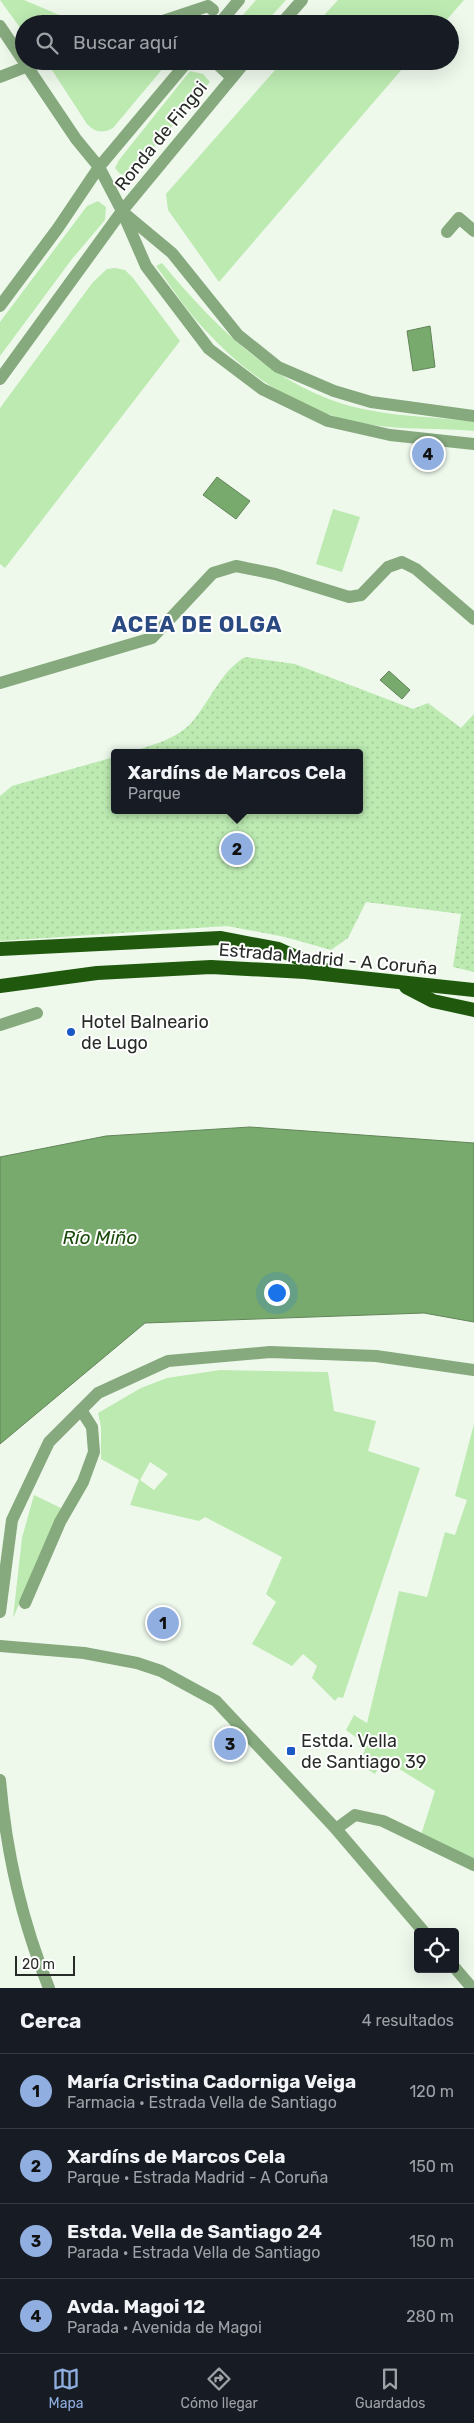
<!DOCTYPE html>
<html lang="es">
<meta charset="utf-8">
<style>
:root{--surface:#171b24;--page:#20242c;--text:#f1f3f6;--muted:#9ea1a6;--line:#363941;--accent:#90aee0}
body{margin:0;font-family:Rubik,sans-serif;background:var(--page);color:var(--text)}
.controls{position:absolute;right:15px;bottom:15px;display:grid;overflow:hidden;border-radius:5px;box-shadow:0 5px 20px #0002}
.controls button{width:45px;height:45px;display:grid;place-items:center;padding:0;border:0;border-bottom:1px solid var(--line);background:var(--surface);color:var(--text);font:25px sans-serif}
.scale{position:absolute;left:15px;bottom:12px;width:60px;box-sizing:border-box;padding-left:5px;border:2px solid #282c27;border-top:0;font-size:14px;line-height:18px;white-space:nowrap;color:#282c27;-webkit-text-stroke:4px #fff;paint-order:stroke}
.you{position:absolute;left:276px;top:1292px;width:18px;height:18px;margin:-12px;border:4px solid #fff;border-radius:50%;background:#1a73e8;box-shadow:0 0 0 8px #1a73e833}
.badge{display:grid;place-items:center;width:32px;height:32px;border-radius:50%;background:var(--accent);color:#111;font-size:16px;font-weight:700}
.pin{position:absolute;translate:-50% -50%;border:2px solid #fff;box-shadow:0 1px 5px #0006}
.popup{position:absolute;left:111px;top:749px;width:252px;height:65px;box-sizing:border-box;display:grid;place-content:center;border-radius:5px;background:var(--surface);filter:drop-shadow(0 1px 4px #0005);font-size:16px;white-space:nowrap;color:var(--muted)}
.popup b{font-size:19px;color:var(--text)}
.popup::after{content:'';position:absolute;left:50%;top:100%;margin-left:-10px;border:10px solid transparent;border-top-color:var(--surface)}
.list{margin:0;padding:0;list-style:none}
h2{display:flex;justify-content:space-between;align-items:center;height:65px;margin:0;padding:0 20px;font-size:21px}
h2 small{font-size:16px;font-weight:400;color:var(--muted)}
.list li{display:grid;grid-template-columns:32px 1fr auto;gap:15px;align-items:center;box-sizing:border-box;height:75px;padding:0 20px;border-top:1px solid var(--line)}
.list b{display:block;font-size:19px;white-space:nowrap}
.list p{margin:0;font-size:16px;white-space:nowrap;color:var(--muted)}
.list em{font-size:16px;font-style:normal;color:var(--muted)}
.icon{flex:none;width:28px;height:28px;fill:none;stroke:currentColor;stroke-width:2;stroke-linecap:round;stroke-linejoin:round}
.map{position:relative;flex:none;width:474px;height:1988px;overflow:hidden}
.search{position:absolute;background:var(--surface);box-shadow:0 5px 20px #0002;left:15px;right:15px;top:15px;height:55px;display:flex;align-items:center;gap:12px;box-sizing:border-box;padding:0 18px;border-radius:28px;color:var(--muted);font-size:19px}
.sheet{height:365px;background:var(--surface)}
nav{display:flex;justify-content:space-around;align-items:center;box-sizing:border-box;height:70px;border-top:1px solid var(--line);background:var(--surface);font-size:14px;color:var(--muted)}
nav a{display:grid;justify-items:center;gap:2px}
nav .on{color:var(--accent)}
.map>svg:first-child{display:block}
.grass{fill:#bceab1;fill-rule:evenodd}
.park{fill:url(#park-dots)}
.water{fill:#79aa6d;stroke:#618458}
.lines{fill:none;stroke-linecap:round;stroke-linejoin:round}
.minor{stroke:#86a97e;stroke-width:12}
.tertiary{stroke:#86a97e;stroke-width:12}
.trunk{stroke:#20590e;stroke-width:14}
.poi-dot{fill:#1a59c5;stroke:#fff;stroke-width:2}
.labels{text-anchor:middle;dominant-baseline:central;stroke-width:4;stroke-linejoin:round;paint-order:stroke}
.street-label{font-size:18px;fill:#282c27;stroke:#fff}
.poi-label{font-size:18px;fill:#282c27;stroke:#fff;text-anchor:start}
.water-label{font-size:19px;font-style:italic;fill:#1b4c0c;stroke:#fff}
.district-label{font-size:22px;font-weight:bold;letter-spacing:1px;fill:#2a4a81;stroke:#fff}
</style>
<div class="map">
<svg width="474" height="1988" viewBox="0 0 474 1988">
<defs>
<pattern id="park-dots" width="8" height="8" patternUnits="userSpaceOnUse" patternTransform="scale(1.25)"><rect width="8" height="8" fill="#bceab1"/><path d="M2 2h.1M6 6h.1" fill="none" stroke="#a2c998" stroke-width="1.8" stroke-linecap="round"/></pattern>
</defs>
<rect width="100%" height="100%" fill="#eef9ec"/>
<!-- grass -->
<g class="grass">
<path d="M0,0H24L71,20L73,24H24V33Z"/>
<path d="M256,0H286L264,24H235Z"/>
<path d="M338,0H464L443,24H316Z"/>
<path d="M80,61H169L113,128C102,134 95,132 87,124L52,70Z"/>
<path d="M283,61H409L219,282L168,210L166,194Z"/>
<path d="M190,71L203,74L210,82L132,173L127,177L119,173L115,168L119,160Z"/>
<path d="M98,201L106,207L105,220L72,259L0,356V322L87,206Z"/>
<path d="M162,263C217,329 280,393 368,410C402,417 439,417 474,422V431C440,428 406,430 372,425C308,416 250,379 207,332C188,313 172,288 156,266Z"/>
<path d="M115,268L125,270L133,278L180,341L5,568L0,564V408L93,282L107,269Z"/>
<path d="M333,509L360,517L342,572L316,564Z"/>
<path d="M220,1370L328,1372L334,1411L376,1421L368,1451L420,1468L343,1698L338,1697L335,1701L312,1678L317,1666L303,1654L292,1666L252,1644L276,1602L266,1594L282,1557L205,1517L199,1521L130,1505L139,1480L101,1459V1427L98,1413L141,1388L167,1378ZM150,1462L168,1474L154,1490L140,1480Z"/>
<path d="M474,1424V1859L421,1835L435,1791L383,1759L375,1774L358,1764L365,1750L359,1747L361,1741L346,1730L354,1715L367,1723L399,1591L427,1597L445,1532L455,1535L467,1500L455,1496Z"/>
<path d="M34,1495L61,1508L13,1618L22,1538Z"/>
</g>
<!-- park -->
<path class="park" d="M245,657L295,664L413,709L428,703L461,728L474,714V972L453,967L461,914L366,902L348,938L331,950L285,937L227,926L0,941V796L12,786L114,757V810H360V753H127C149,746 176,740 192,722C210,701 221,671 245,657Z"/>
<!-- water -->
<g class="water">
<path d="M430,326L435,367L413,371L407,331Z"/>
<path d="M217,477L250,501L236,519L203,495Z"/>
<path d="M389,671L410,690L402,699L380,680Z"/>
<path d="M250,1127L474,1143V1322L424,1313L145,1323L0,1444V1157L106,1136Z"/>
</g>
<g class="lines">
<!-- minor -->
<g class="minor">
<path d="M154,24L208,6L213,10"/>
<path d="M219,24L239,0"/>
<path d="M281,24L302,0"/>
<path d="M0,26L76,139L99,167L122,211L146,266L209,349L262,389L328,421L390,435L474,444"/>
<path d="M214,61L231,77"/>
<path d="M0,77L41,61"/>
<path d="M124,213L172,253L238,335L278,367L334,391L371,402L474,416"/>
<path d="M447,232L459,218L474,231"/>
<path d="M0,306L58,228L99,167L188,61"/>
<path d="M0,379L122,211L246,61"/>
<path d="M0,683L152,638L213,573L236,566L275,574L349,597L361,595L388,567L402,562L416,569L474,619"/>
<path d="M0,1025L37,1013"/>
<path d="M25,1603L60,1522L83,1482L94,1452L92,1427L81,1410"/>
<path d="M0,1612L12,1520L49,1442L98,1393L168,1361L270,1352L376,1356L474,1370"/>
<path d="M0,1780C6,1851 22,1922 49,1988"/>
<path d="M336,1829L355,1815L383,1821L474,1865"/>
</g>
<!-- tertiary -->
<g class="tertiary">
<path d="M0,1646L84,1653L137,1663L161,1671L216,1701L336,1829L424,1932"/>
<path d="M455,1968L472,1988"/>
</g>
<!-- trunk -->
<g class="trunk">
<path d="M0,949L220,938L278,949L325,970"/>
<path d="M0,986L97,973L211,967L305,972L474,990"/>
<path d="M406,987L433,1001L474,1010"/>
</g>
</g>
<!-- markers -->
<g class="poi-dot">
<circle cx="71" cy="1032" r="5"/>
<rect x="286" y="1746" width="10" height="10" rx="2.5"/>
</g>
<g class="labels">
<!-- street labels -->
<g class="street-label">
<text transform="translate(161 136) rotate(-51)">Ronda de Fingoi</text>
<text transform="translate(328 959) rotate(5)">Estrada Madrid - A Coruña</text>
</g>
<!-- poi labels -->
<g class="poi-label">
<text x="81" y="1022">Hotel Balneario<tspan x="81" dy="21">de Lugo</tspan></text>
<text x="301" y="1741">Estda. Vella<tspan x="301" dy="21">de Santiago 39</tspan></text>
</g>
<!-- water labels -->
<g class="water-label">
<text x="100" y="1237">Río Miño</text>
</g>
<!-- district labels -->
<g class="district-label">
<text x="197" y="624">ACEA DE OLGA</text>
</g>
</g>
</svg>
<div class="controls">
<button><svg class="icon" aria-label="locate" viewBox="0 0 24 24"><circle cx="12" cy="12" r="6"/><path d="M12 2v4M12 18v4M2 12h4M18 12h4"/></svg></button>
</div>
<div class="scale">20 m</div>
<div class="you"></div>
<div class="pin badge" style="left:163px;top:1623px">1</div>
<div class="pin badge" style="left:237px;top:849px">2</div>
<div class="popup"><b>Xardíns de Marcos Cela</b>Parque</div>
<div class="pin badge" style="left:230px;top:1744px">3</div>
<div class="pin badge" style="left:428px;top:454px">4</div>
<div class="search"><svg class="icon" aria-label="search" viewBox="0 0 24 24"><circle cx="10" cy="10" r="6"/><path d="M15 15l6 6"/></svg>Buscar aquí</div>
</div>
<section class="sheet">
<h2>Cerca<small>4 resultados</small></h2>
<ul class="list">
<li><span class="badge">1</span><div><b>María Cristina Cadorniga Veiga</b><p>Farmacia · Estrada Vella de Santiago</p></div><em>120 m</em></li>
<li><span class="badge">2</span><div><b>Xardíns de Marcos Cela</b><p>Parque · Estrada Madrid - A Coruña</p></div><em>150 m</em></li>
<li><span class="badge">3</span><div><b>Estda. Vella de Santiago 24</b><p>Parada · Estrada Vella de Santiago</p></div><em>150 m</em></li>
<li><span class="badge">4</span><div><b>Avda. Magoi 12</b><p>Parada · Avenida de Magoi</p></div><em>280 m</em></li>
</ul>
</section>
<nav>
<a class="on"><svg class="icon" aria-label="map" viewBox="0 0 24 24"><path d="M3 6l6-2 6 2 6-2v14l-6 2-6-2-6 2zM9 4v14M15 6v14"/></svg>Mapa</a>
<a><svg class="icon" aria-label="directions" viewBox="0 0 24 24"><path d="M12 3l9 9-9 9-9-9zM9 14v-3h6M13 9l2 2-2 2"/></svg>Cómo llegar</a>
<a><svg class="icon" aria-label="saved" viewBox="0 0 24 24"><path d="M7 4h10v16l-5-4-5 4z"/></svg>Guardados</a>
</nav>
